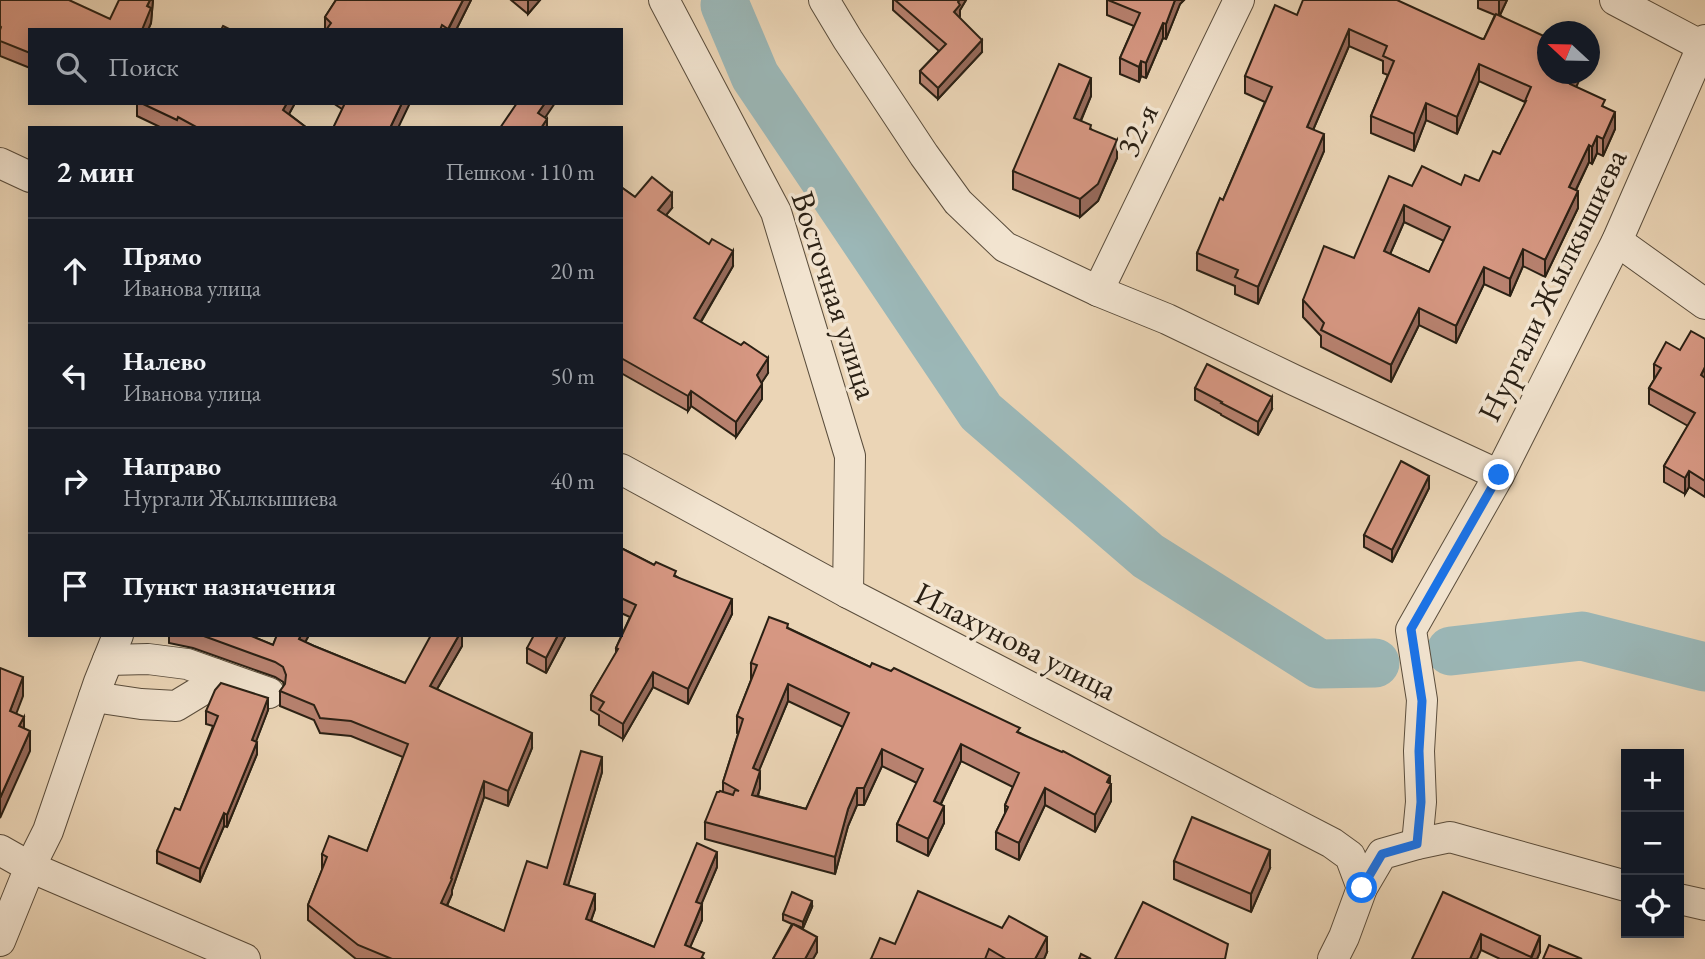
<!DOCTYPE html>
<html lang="ru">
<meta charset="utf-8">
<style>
:root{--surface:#171b24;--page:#242831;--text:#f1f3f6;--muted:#9ea1a6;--line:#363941}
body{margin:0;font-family:"EB Garamond",serif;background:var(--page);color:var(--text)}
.controls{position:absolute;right:21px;bottom:21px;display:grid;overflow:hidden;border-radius:0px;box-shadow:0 4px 18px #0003}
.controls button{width:63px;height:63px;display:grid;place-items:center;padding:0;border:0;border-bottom:2px solid var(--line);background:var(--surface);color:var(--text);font:35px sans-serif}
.compass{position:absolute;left:1537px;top:21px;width:63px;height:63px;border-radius:50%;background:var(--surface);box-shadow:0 4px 18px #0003;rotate:292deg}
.stop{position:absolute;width:21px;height:21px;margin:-16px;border:5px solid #1a73e8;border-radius:50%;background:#fff}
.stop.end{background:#1a73e8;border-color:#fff;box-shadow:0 2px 7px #0008}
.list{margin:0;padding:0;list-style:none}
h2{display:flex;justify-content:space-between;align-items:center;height:91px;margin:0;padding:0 28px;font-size:30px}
h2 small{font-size:23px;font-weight:400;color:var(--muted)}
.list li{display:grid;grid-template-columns:46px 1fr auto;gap:21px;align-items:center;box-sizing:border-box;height:105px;padding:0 28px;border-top:2px solid var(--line)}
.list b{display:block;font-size:26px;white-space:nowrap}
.list p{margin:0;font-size:23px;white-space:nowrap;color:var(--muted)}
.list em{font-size:23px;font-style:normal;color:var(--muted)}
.icon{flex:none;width:38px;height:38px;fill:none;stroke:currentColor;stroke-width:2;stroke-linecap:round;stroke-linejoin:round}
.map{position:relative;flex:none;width:1705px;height:959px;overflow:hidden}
.search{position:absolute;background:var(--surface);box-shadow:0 4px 18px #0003;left:28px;top:28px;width:595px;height:77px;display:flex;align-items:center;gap:18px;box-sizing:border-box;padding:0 24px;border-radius:0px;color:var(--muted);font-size:26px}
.panel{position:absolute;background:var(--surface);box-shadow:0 4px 18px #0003;left:28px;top:126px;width:595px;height:511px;border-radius:0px}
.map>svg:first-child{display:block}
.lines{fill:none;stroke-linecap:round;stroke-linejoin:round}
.river{stroke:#9bb7b7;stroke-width:49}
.street-casing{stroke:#5a4d3c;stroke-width:32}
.street{stroke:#f2e4d0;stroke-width:30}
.wall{fill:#b88270;stroke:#2a2014;stroke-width:2;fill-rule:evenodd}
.shaded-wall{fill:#966a5b;stroke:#2a2014;stroke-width:2}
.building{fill:#d69782;stroke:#2a2014;stroke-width:2;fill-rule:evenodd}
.route{stroke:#1a73e8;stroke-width:9}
.labels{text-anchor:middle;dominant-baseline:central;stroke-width:7;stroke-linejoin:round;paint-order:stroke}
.street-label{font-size:32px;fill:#2a2014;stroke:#f2e4d0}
</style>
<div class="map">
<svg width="1705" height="959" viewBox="0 0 1705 959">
<rect width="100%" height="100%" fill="#ebd5b6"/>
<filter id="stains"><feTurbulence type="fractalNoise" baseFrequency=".00286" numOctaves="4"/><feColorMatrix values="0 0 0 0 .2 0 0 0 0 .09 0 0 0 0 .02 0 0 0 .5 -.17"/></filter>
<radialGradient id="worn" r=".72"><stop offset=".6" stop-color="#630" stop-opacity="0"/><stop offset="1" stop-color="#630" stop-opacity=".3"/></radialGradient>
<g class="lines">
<!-- river -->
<g class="river">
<path d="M725,5L755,76L981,412L1148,556L1319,664L1375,663"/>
<path d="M1451,651L1582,636L1705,667"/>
</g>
<!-- street casing -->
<g class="street-casing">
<g id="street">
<path d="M664,0L776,212L850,456L848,593"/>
<path d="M824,0L848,40L924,155L958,202L1005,247L1098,291L1167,319L1294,380L1499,475"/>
<path d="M1615,0L1702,46"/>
<path d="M0,163L30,177"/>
<path d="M1617,241L1705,304"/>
<path d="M1098,291L1239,0"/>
<path d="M621,469L848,593L1332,843L1350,856L1362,888"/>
<path d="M108,660L148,659L187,664L269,693"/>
<path d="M94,697L141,704L176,706L204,689L215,674"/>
<path d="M1417,844L1421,802L1419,751L1422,700L1411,630L1499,475L1617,241L1705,40"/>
<path d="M0,850L30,867L245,959"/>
<path d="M1679,899L1705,905"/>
<path d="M0,941L30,867L48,831L99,682L118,635"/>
<path d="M1333,959L1344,937L1362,888L1382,854L1417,844L1450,837L1626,886"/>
</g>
</g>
<!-- street -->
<use href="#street" class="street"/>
</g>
<!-- wall -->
<g class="wall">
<path d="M0,0L110,19L153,0L151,23L148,30H30V68L0,56Z"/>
<path d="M336,0H471L456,30H325V17Z"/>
<path d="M511,0H540L528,14Z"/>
<path d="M893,0H966L960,10V16L959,18L982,52L938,99L920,83V71L939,51L893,10Z"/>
<path d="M1107,0H1184L1180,4L1166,39L1163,38L1146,78L1141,76L1139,82L1120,74V58L1134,26L1107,15Z"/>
<path d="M1478,0H1507L1500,15L1576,87L1605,108L1615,129L1603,156L1597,153L1592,164L1589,162L1576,190L1578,208L1545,277L1523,266L1510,296L1484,284L1456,343L1419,325L1391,382L1321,347V336L1303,317V300L1354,258L1412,186L1461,185L1479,181L1500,154L1525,104V102L1479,81L1457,134L1426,120L1414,151L1371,133V116L1388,75L1383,73V61L1349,46L1313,130L1324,151L1258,304L1235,294V286L1197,270V253L1223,200L1265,102L1245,93V76L1297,15L1484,39L1495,15L1478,8ZM1404,222L1444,241L1429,272L1390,254Z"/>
<path d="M1091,96L1081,121L1091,129L1117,158L1098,201L1080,217L1013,189V171Z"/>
<path d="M136,103H295L289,114L307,128H162L137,116V104Z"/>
<path d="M333,103H410L342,109Z"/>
<path d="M621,187L635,197L672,208L666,215L733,266L701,322L768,373L761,383L762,399L736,437L691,406L688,411L621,373Z"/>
<path d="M1705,339V497L1689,487L1685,494L1664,482V466L1688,426L1649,404V388L1654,380V364Z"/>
<path d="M1195,388L1272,409L1258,435L1221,415V414L1195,400Z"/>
<path d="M1429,488L1392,562L1364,547V535Z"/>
<path d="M621,548L676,576L732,614L688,704L653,687L623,739L599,725V715L591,710V695L616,654V648L630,617L621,613Z"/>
<path d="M788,628L870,667L1020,733L1110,783L1111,801L1095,832L1045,805L1019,860L996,849V832L1005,814V805L1013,787L961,761L941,804L944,823L928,856L897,841V824L917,783L882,766L864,805H857L848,826L835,874L705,839V822L723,792V782L738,734L737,733V716L751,680V663ZM788,701L843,727L806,809L758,796L760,788L759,770Z"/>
<path d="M169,635H249L273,645L277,635H309L305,642L314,646L405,683L462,635V646L437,689L532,748L508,806L484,797L452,890V894L447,906L504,931L547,868L602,772L568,885L595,909L591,921L654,947L717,867L701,904L702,920L690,947L704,959H356L308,920V905L322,870V854L367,851L403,757L351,736L320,733L314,720L280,706V691L284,686L283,682L275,677L193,648L169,643Z"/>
<path d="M566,635L546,673L527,663V648Z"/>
<path d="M268,710L256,741L257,754L227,827L224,826L200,882L157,863V851L180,810L213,726L206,724V711Z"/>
<path d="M1174,861L1270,868L1251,912L1174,879Z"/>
<path d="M1443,892L1540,952L1537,959H1500L1481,950Z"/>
<path d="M812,907L803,928L793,924L817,952L813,959H773L792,924L783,920V914Z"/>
<path d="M895,944L1047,952L1044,959H871Z"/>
</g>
<!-- shaded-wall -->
<g class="shaded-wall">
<path d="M150,0H153L151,23L148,30H142L147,6Z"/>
<path d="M463,0H471L456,30H448Z"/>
<path d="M528,0H540L528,14Z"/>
<path d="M959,0H966L960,10V16L954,24V12Z"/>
<path d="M1175,0H1184L1180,4L1166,39V24Z"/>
<path d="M1499,0H1507L1499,17Z"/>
<path d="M1163,23V38L1146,78V63Z"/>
<path d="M1349,29V46L1307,144V127Z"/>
<path d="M982,40V52L938,99V88Z"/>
<path d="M1141,61V76L1139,82V67Z"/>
<path d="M1479,64V81L1457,134V117Z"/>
<path d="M1574,74H1582L1570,101V84Z"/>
<path d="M1091,78V96L1074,136V118Z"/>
<path d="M287,103H295L283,125V110Z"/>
<path d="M402,103H410L398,128H390Z"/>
<path d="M545,103H555L538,128V113Z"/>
<path d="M1426,103V120L1414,151V134Z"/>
<path d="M1615,112V129L1603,156V139Z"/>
<path d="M547,119V128H541Z"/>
<path d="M1324,134V151L1258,304V287Z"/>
<path d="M1597,136V153L1592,164V147Z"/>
<path d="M1117,140V158L1098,201L1080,217V199Z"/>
<path d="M1589,145V162L1569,204V187Z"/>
<path d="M1578,191V208L1545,277V260Z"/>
<path d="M672,193V208L658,225V210Z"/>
<path d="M1404,205V222L1384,268V251Z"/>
<path d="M1523,249V266L1510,296V279Z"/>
<path d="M733,251V266L694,333V318Z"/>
<path d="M1484,267V284L1456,343V326Z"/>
<path d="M1419,308V325L1391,382V365Z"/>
<path d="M768,358V373L757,390V375Z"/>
<path d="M1705,367V383L1701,375Z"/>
<path d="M762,384V399L736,437V422Z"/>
<path d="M691,391V406L688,411V396Z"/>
<path d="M1272,397V409L1258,435V422Z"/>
<path d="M1689,471V487L1685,494V478Z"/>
<path d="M1429,476V488L1392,562V550Z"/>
<path d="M732,599V614L688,704V689Z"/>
<path d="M301,635H309L299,654V639Z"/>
<path d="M459,635H462V646L430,701V686Z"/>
<path d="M558,635H566L546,673V658Z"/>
<path d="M653,672V687L623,739V724Z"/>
<path d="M23,677V696L10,730V711Z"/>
<path d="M788,684V701L753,785V768Z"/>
<path d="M268,698V710L252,752V740Z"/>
<path d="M24,717V736L19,726Z"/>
<path d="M30,731V751L0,818V798Z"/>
<path d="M532,733V748L508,806V791Z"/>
<path d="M257,742V754L227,827V815Z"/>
<path d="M961,744V761L934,818V801Z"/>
<path d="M882,749V766L864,805V788Z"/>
<path d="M602,757V772L564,899V884Z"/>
<path d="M760,771V788L752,812V795Z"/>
<path d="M1110,776V787L1111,784V801L1095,832V815Z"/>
<path d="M484,781V797L452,890V894L441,918V903L451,878Z"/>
<path d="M857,788V805L848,826L835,874V857L848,809Z"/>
<path d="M1045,788V805L1019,860V843Z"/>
<path d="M944,806V823L928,856V839Z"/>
<path d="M224,813V826L200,882V869Z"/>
<path d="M1270,850V868L1251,912V894Z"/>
<path d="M717,852V867L696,917V902Z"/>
<path d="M595,894V909L586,934V919Z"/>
<path d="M812,901V907L803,928V922Z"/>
<path d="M702,904V920L685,959V945Z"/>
<path d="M1481,934V950L1477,959H1470Z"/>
<path d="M1540,936V952L1537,959H1531Z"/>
<path d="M817,937V952L813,959H805Z"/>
<path d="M1047,937V952L1044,959H1035Z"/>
</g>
<!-- building -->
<g class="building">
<path d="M0,0H69L110,19L119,0H150L147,6L151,8L142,30H30V53L0,41V30L1,27L0,26Z"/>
<path d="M336,0H463L448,29L442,25L440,30H326L331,23L325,17Z"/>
<path d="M895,0H959L958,2L960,5L954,12L982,40L938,88L920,71L946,44Z"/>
<path d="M1108,0H1175L1166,24L1163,23L1146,63L1141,61L1139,67L1120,58L1140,13Z"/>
<path d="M1303,0H1397L1482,39H1484L1496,14L1548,38V74H1574L1570,84L1605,100L1602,106L1615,112L1603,139L1597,136L1592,147L1589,145L1569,187L1578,191L1545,260L1523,249L1510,279L1484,267L1456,326L1419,308L1391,365L1321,330L1324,323L1303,300L1324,246L1354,258L1389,176L1412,186L1422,166L1461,185L1465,175L1479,181L1493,151L1500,154L1526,101H1525L1531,87L1479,64L1457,117L1426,103L1414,134L1371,116L1394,61L1383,56L1387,46L1349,29L1307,127L1324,134L1258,287L1235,277L1238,270L1197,253L1220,198L1223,200L1272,87L1245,76L1275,5L1297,15ZM1404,205L1450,227L1429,272L1384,251Z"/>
<path d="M223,26L231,30H221Z"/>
<path d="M1059,64L1091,78L1074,118L1091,125L1090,129L1117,140L1098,184L1080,199L1013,171Z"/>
<path d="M141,103H287L283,110L307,128H198L178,117L177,120Z"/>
<path d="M345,103H402L390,128H333Z"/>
<path d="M517,103H545L538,113L547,119L541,128H500Z"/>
<path d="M652,177L672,193L658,210L709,244L712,239L733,251L694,318L741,345L744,342L768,358L757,375L762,384L736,422L691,391L688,396L621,358V187L635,197Z"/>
<path d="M1691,331L1705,339V367L1701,375L1705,378V481L1689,471L1685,478L1664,466L1695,413L1649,388L1661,368L1654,364L1666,342L1680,350Z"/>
<path d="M1207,364L1272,397L1258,422L1221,403L1222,402L1195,388Z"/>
<path d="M1401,461L1429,476L1392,550L1364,535Z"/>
<path d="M621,548L654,565L656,562L676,571L674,576L732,599L688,689L653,672L623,724L599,710L604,702L591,695L618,649L616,648L636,605L621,598Z"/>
<path d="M769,617L788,624L787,628L870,667L872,663L891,671L894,668L1020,728L1017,732L1062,752L1063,751L1110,776L1107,782L1111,784L1095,815L1045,788L1019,843L996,832L1008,807L1005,805L1019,773L961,744L934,801L944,806L928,839L897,824L923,769L882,749L864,788H857L848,809L835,857L705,822L717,792H719L720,791L733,795L735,790L739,791L723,782L743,719L737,716L757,665L751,663ZM788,684L849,713L806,809L752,795L760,771L753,768Z"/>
<path d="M201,635H249L273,645L277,635H301L299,639L314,646L405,683L431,635H459L430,686L532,733L508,791L484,781L451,878L452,879L441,903L504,931L527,861L547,868L581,751L602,757L564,884L595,894L586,919L654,947L697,843L717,852L696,902L702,904L685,945L704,953L701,959H392L358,945L308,905L327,857L322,854L329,836L367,851L408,744L351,721L320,718L314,705L280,691L285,684L286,675L283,667L275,662Z"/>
<path d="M534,635H558L546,658L527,648Z"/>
<path d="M0,668L23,677L10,711L24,717L19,726L30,731L0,798Z"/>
<path d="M221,683L268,698L252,740L257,742L227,815L224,813L200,869L157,851L175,808L180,810L218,716L206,711L215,690Z"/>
<path d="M1192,817L1270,850L1251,894L1174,861Z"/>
<path d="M918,891L1002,928L1009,916L1047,937L1035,959H1006L989,949L985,959H871L880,938L895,944Z"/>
<path d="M792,892L812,901L803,922L783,914Z"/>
<path d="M1443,892L1540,936L1531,957L1481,934L1470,959H1412Z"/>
<path d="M1143,902L1228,944L1225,959H1115Z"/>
<path d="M793,924L817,937L805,959H773Z"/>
<path d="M1549,945L1582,959H1543Z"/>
<path d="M1081,954L1091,959H1079Z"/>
</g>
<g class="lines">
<!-- route -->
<path class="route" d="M1362,888L1382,854L1417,844L1421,802L1419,751L1422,701L1411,629L1499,475"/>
</g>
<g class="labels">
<!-- street labels -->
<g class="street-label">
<text transform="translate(1137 130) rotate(-64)">32-я</text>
<text transform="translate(1552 285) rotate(-64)">Нургали Жылкышиева</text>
<text transform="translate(835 295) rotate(72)">Восточная улица</text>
<text transform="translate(1016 641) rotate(27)">Илахунова улица</text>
</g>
</g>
<rect width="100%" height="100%" filter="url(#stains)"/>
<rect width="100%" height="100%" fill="url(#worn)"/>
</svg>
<div class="controls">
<button>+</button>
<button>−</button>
<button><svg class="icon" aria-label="locate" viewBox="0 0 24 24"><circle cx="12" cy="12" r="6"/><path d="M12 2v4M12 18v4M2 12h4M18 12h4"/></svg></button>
</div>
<svg class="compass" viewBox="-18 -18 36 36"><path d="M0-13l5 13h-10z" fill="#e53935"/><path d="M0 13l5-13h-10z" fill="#9ea1a6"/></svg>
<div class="stop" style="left:1362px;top:888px"></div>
<div class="stop end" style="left:1499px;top:475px"></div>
<div class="search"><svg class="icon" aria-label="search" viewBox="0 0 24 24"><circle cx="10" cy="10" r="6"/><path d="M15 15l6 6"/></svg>Поиск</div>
<section class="panel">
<h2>2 мин<small>Пешком · 110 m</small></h2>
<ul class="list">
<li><svg class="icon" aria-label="ahead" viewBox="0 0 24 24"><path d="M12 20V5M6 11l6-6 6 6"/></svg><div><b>Прямо</b><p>Иванова улица</p></div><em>20 m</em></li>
<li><svg class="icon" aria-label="left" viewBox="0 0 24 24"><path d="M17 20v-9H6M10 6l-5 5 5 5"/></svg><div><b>Налево</b><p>Иванова улица</p></div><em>50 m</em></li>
<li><svg class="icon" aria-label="right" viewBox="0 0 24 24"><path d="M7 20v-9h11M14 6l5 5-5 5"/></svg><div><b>Направо</b><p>Нургали Жылкышиева</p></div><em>40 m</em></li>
<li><svg class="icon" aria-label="arrive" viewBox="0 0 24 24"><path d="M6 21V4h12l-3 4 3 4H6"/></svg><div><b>Пункт назначения</b></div></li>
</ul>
</section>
</div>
